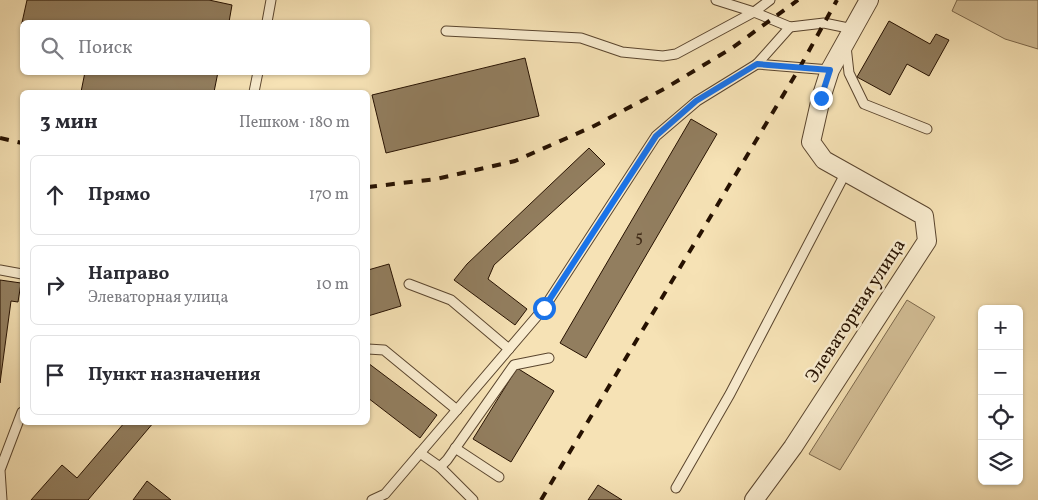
<!DOCTYPE html>
<html lang="ru">
<meta charset="utf-8">
<style>
:root{--surface:#fff;--page:#f7f7f7;--text:#2b2b33;--muted:#7c7c81;--line:#e1e1e2}
body{margin:0;font-family:Vollkorn,serif;background:var(--page);color:var(--text)}
.controls{position:absolute;right:15px;bottom:15px;display:grid;overflow:hidden;border-radius:8px;box-shadow:0 1px 4px #0004}
.controls button{width:45px;height:45px;display:grid;place-items:center;padding:0;border:0;border-bottom:1px solid var(--line);background:var(--surface);color:var(--text);font:25px sans-serif}
.stop{position:absolute;width:15px;height:15px;margin:-11px;border:4px solid #1a73e8;border-radius:50%;background:#fff}
.stop.end{background:#1a73e8;border-color:#fff;box-shadow:0 1px 5px #0008}
.list{margin:0;padding:0;list-style:none}
h2{display:flex;justify-content:space-between;align-items:center;height:65px;margin:0;padding:0 20px;font-size:21px}
h2 small{font-size:16px;font-weight:400;color:var(--muted)}
.list li{display:grid;grid-template-columns:32px 1fr auto;gap:15px;align-items:center;box-sizing:border-box;height:80px;margin:0 10px 10px;padding:0 10px;border:1px solid var(--line);border-radius:8px}
.list b{display:block;font-size:19px;white-space:nowrap}
.list p{margin:0;font-size:16px;white-space:nowrap;color:var(--muted)}
.list em{font-size:16px;font-style:normal;color:var(--muted)}
.icon{flex:none;width:28px;height:28px;fill:none;stroke:currentColor;stroke-width:2;stroke-linecap:round;stroke-linejoin:round}
.map{position:relative;flex:none;width:1038px;height:500px;overflow:hidden}
.search{position:absolute;background:var(--surface);box-shadow:0 1px 4px #0004;left:20px;top:20px;width:350px;height:55px;display:flex;align-items:center;gap:12px;box-sizing:border-box;padding:0 18px;border-radius:8px;color:var(--muted);font-size:19px}
.panel{position:absolute;background:var(--surface);box-shadow:0 1px 4px #0004;left:20px;top:90px;width:350px;height:335px;border-radius:8px}
.map>svg:first-child{display:block}
.green{fill:#d3be96;stroke:#7c684c}
.building{fill:#927e5f;stroke:#261101}
.lines{fill:none;stroke-linecap:round;stroke-linejoin:round}
.lane-casing{stroke:#5a452e;stroke-width:11}
.street-casing{stroke:#5a452e;stroke-width:20}
.lane{stroke:#f9eccf;stroke-width:9}
.street{stroke:#f9eccf;stroke-width:18}
.rail{stroke:#261101;stroke-width:4;stroke-dasharray:9 9;stroke-linecap:butt}
.route{stroke:#1a73e8;stroke-width:6}
.labels{text-anchor:middle;dominant-baseline:central;stroke-width:5;stroke-linejoin:round;paint-order:stroke}
.number-label{font-size:16px;fill:#412c18}
.street-label{font-size:19px;fill:#261101;stroke:#f9eccf}
</style>
<div class="map">
<svg width="1038" height="500" viewBox="0 0 1038 500">
<rect width="100%" height="100%" fill="#f6e2b5"/>
<filter id="stains"><feTurbulence type="fractalNoise" baseFrequency=".004" numOctaves="4"/><feColorMatrix values="0 0 0 0 .2 0 0 0 0 .09 0 0 0 0 .02 0 0 0 .5 -.17"/></filter>
<radialGradient id="worn" r=".72"><stop offset=".6" stop-color="#630" stop-opacity="0"/><stop offset="1" stop-color="#630" stop-opacity=".3"/></radialGradient>
<!-- green -->
<g class="green">
<path d="M957,0H1038V49L1005,39L952,11Z"/>
<path d="M907,300L935,317L840,470L809,454Z"/>
</g>
<!-- building -->
<g class="building">
<path d="M27,0H209L232,5L229,22H22V27H21Z"/>
<path d="M889,21L930,44L936,34L949,40L929,76L907,64L890,95L857,77Z"/>
<path d="M525,58L539,116L386,153L372,95Z"/>
<path d="M85,72H218L214,92H81Z"/>
<path d="M691,119L717,134L586,358L560,343Z"/>
<path d="M589,148L605,164L494,265L488,279L527,309L515,325L454,280L467,264Z"/>
<path d="M389,264L401,306L368,316V270Z"/>
<path d="M0,280L21,283L18,302L11,301L0,383Z"/>
<path d="M368,363L437,415L420,438L368,398Z"/>
<path d="M517,368L554,391L511,462L473,439Z"/>
<path d="M125,422H154L88,500H31L62,465L77,478Z"/>
<path d="M147,481L171,500H133Z"/>
<path d="M598,485L622,500H588Z"/>
</g>
<g class="lines">
<!-- lane casing -->
<g class="lane-casing">
<g id="lane">
<path d="M716,0L754,12L770,0"/>
<path d="M267,22L271,0"/>
<path d="M446,31L581,38L622,52L663,56L676,54L754,12L790,27L824,23L853,29"/>
<path d="M846,46L849,73L864,104L927,129"/>
<path d="M757,64L790,27"/>
<path d="M254,92L258,72"/>
<path d="M0,270L22,274"/>
<path d="M409,284L451,300L509,349"/>
<path d="M368,349L384,350L457,410"/>
<path d="M455,448L499,477"/>
<path d="M420,453L440,467L447,460L514,365L549,358"/>
<path d="M440,467L473,500"/>
<path d="M676,488L730,394L846,172"/>
<path d="M2,500L0,470L22,412"/>
<path d="M372,500L385,494L544,308L656,136L697,101L757,64L830,70"/>
</g>
</g>
<!-- street casing -->
<g class="street-casing">
<path id="street" d="M754,500L793,447L927,241L924,216L824,160L811,142L821,98L830,70L869,0"/>
</g>
<!-- lane -->
<use href="#lane" class="lane"/>
<!-- street -->
<use href="#street" class="street"/>
<!-- rail -->
<g class="rail">
<path d="M0,138L22,143"/>
<path d="M368,187L436,179L515,161L594,126L664,89L732,48L798,0"/>
<path d="M541,500L800,67L837,0"/>
</g>
</g>
<g class="lines">
<!-- route -->
<path class="route" d="M544,308L656,136L696,101L757,64L830,70L821,98"/>
</g>
<g class="labels">
<!-- number labels -->
<g class="number-label">
<text x="639" y="238">5</text>
</g>
<!-- street labels -->
<g class="street-label">
<text transform="translate(856 311) rotate(-57)">Элеваторная улица</text>
</g>
</g>
<rect width="100%" height="100%" filter="url(#stains)"/>
<rect width="100%" height="100%" fill="url(#worn)"/>
</svg>
<div class="controls">
<button>+</button>
<button>−</button>
<button><svg class="icon" aria-label="locate" viewBox="0 0 24 24"><circle cx="12" cy="12" r="6"/><path d="M12 2v4M12 18v4M2 12h4M18 12h4"/></svg></button>
<button><svg class="icon" aria-label="layers" viewBox="0 0 24 24"><path d="M12 4l9 5-9 5-9-5zM3 14l9 5 9-5"/></svg></button>
</div>
<div class="stop" style="left:544px;top:308px"></div>
<div class="stop end" style="left:821px;top:98px"></div>
<div class="search"><svg class="icon" aria-label="search" viewBox="0 0 24 24"><circle cx="10" cy="10" r="6"/><path d="M15 15l6 6"/></svg>Поиск</div>
<section class="panel">
<h2>3 мин<small>Пешком · 180 m</small></h2>
<ul class="list">
<li><svg class="icon" aria-label="ahead" viewBox="0 0 24 24"><path d="M12 20V5M6 11l6-6 6 6"/></svg><div><b>Прямо</b></div><em>170 m</em></li>
<li><svg class="icon" aria-label="right" viewBox="0 0 24 24"><path d="M7 20v-9h11M14 6l5 5-5 5"/></svg><div><b>Направо</b><p>Элеваторная улица</p></div><em>10 m</em></li>
<li><svg class="icon" aria-label="arrive" viewBox="0 0 24 24"><path d="M6 21V4h12l-3 4 3 4H6"/></svg><div><b>Пункт назначения</b></div></li>
</ul>
</section>
</div>
